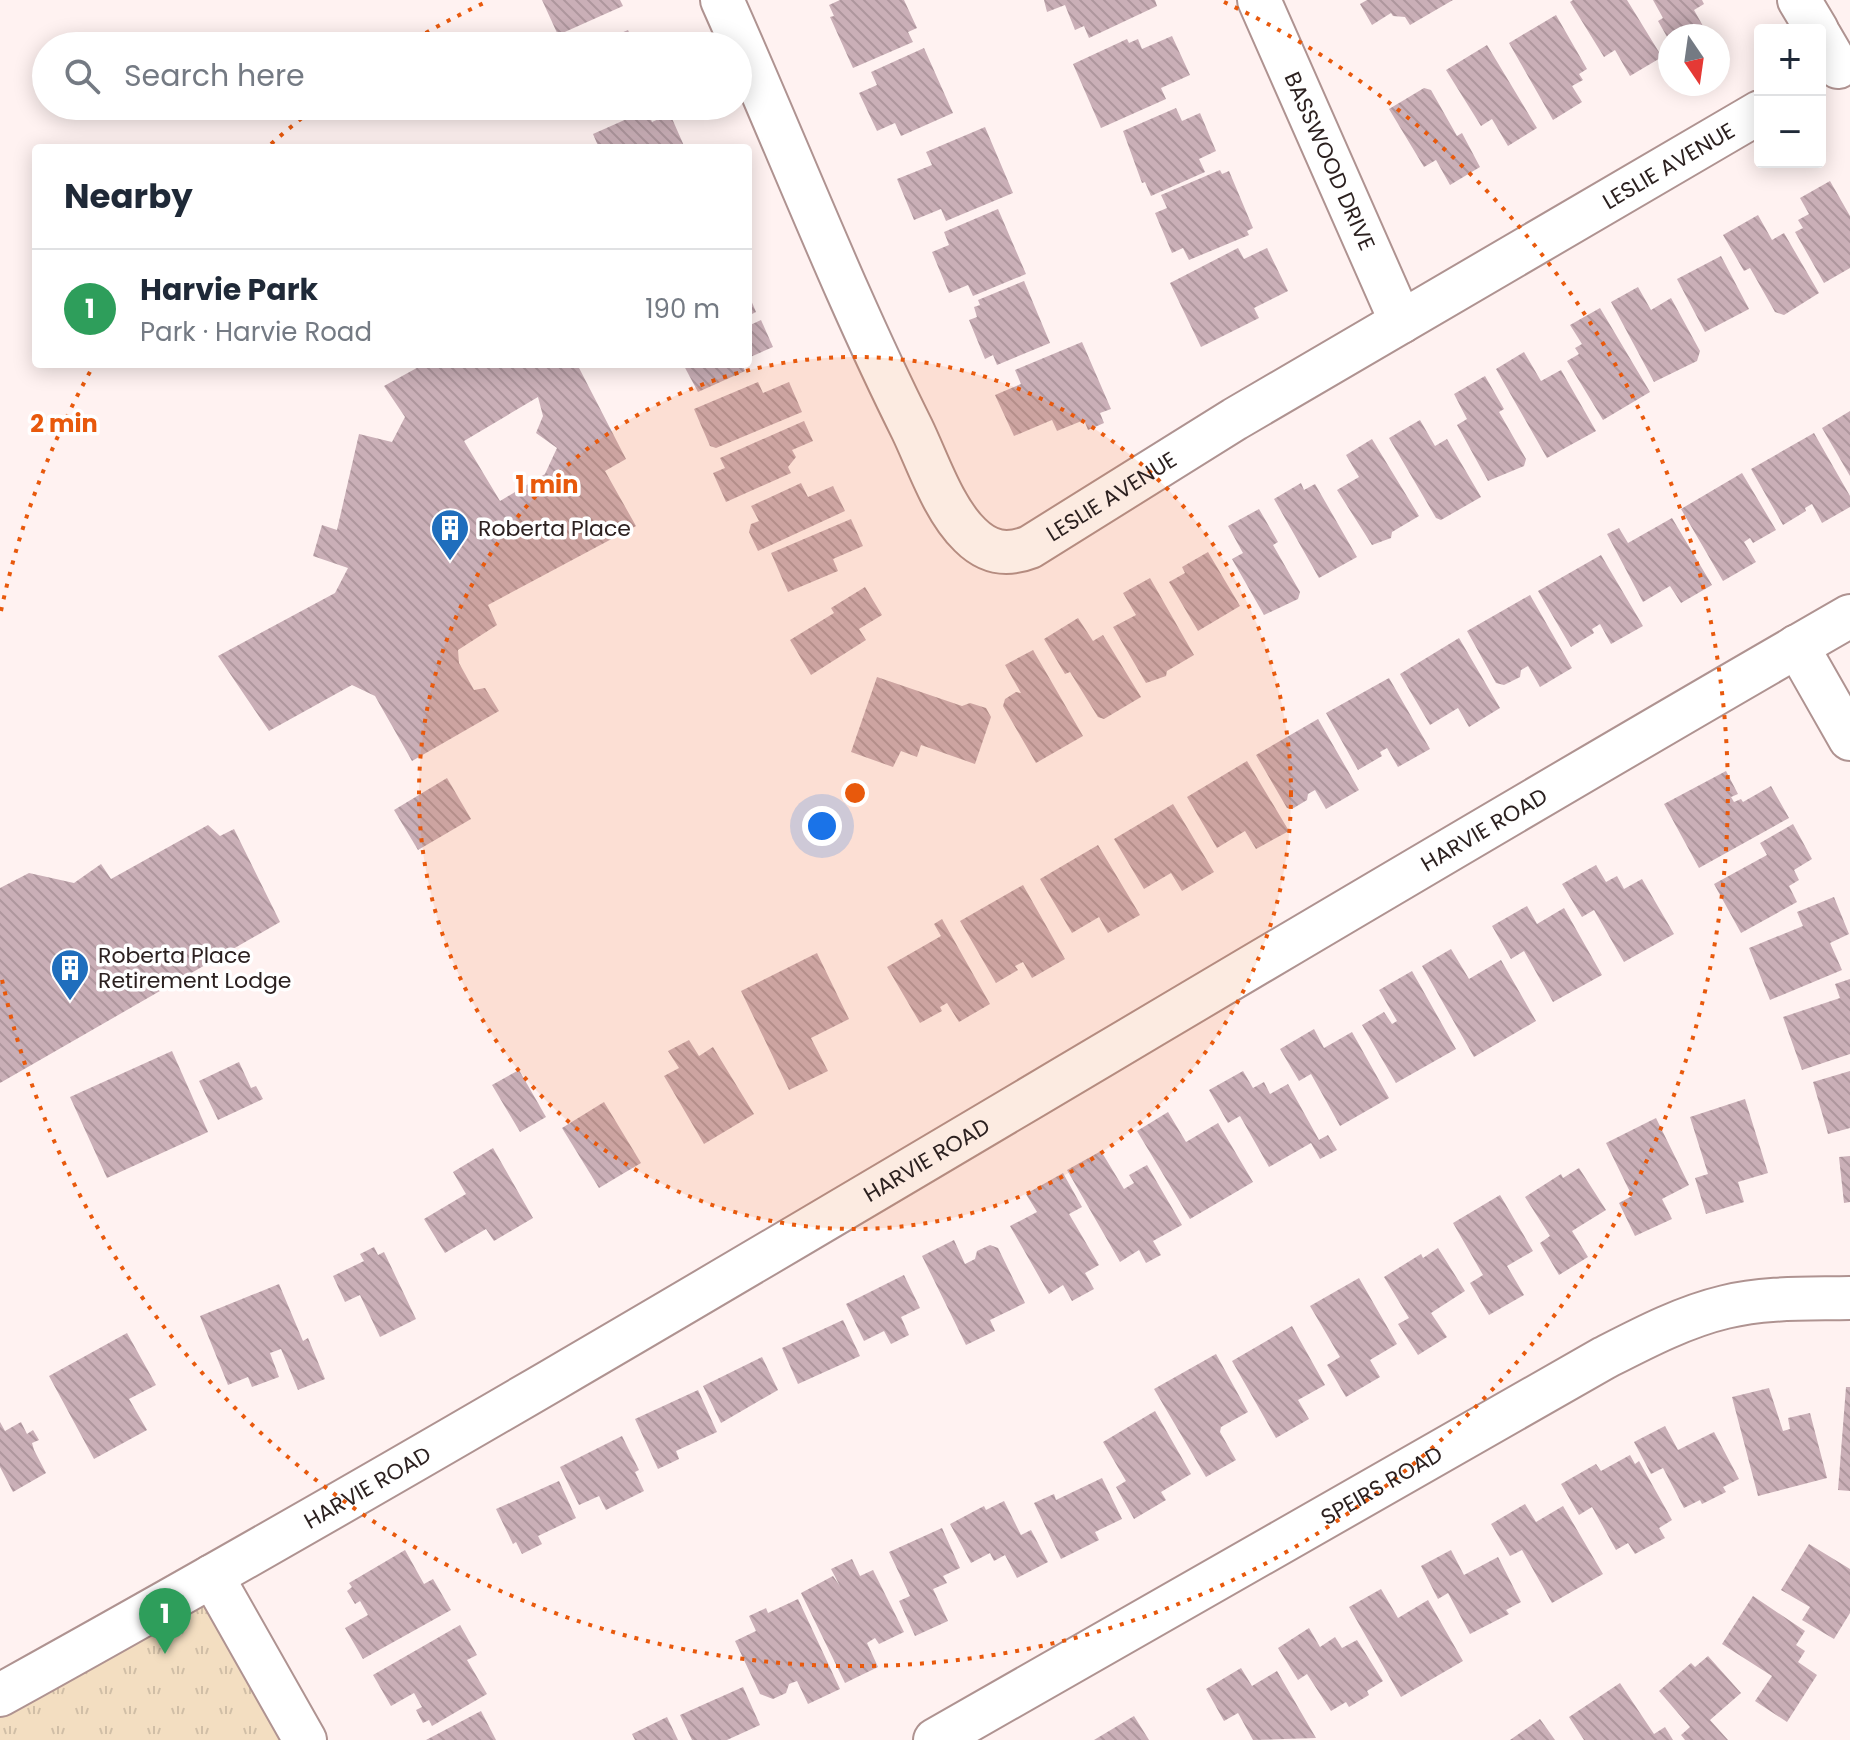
<!DOCTYPE html>
<meta charset="utf-8">
<style>
:root{--surface:#fff;--page:#f6f6f7;--text:#1f2937;--muted:#747a83;--line:#e0e1e3;--accent:#db2777}
body{margin:0;font-family:Poppins,sans-serif;background:var(--page);color:var(--text)}
.controls{position:absolute;right:24px;top:24px;display:grid;overflow:hidden;border-radius:8px;box-shadow:0 4px 20px #0003}
.controls button{width:72px;height:72px;display:grid;place-items:center;padding:0;border:0;border-bottom:2px solid var(--line);background:var(--surface);color:var(--text);font:40px sans-serif}
.compass{position:absolute;left:1658px;top:24px;width:72px;height:72px;border-radius:50%;background:var(--surface);box-shadow:0 4px 20px #0003;rotate:167deg}
.you{position:absolute;left:822px;top:826px;width:28px;height:28px;margin:-20px;border:6px solid #fff;border-radius:50%;background:#1a73e8;box-shadow:0 0 0 12px #1a73e833}
.badge{display:grid;place-items:center;width:52px;height:52px;border-radius:50%;background:var(--accent);color:#fff;font-size:26px;font-weight:700}
.pin{position:absolute;translate:-50% -66px;filter:drop-shadow(0 2px 4px #0008)}
.pin::after{content:'';position:absolute;top:42px;width:28px;height:24px;background:inherit;clip-path:polygon(0 0,100% 0,50% 100%)}
.list{margin:0;padding:0;list-style:none}
h2{display:flex;justify-content:space-between;align-items:center;height:104px;margin:0;padding:0 32px;font-size:34px}
h2 small{font-size:26px;font-weight:400;color:var(--muted)}
.list li{display:grid;grid-template-columns:52px 1fr auto;gap:24px;align-items:center;box-sizing:border-box;height:120px;padding:0 32px;border-top:2px solid var(--line)}
.list b{display:block;font-size:30px;white-space:nowrap}
.list p{margin:0;font-size:26px;white-space:nowrap;color:var(--muted)}
.list em{font-size:26px;font-style:normal;color:var(--muted)}
.icon{flex:none;width:44px;height:44px;fill:none;stroke:currentColor;stroke-width:2;stroke-linecap:round;stroke-linejoin:round}
.map{position:relative;flex:none;width:1850px;height:1740px;overflow:hidden}
.search{position:absolute;background:var(--surface);box-shadow:0 4px 20px #0003;left:32px;top:32px;width:720px;height:88px;display:flex;align-items:center;gap:20px;box-sizing:border-box;padding:0 28px;border-radius:44px;color:var(--muted);font-size:30px}
.panel{position:absolute;background:var(--surface);box-shadow:0 4px 20px #0003;left:32px;top:144px;width:720px;height:224px;border-radius:8px}
.map>svg:first-child{display:block}
.park{fill:url(#park-tufts)}
.building{fill:url(#building-back-hatch);fill-rule:evenodd}
.lines{fill:none;stroke-linecap:round;stroke-linejoin:round}
.minor-casing{stroke:#af9391;stroke-width:46}
.minor{stroke:#fff;stroke-width:42}
.ring{fill:none;stroke:#e8590c;stroke-width:4;stroke-dasharray:4 8}
.labels{text-anchor:middle;dominant-baseline:central;stroke-width:7;stroke-linejoin:round;paint-order:stroke}
.street-label{font-size:22px;fill:#2c2120;stroke:#fff}
.poi-label{font-size:22px;fill:#2c2120;stroke:#fff;text-anchor:start}
.centre{fill:#e8590c;stroke:#fff;stroke-width:4}
.ring-label{font-size:24px;text-anchor:middle;font-weight:bold;fill:#e8590c;stroke:#fff;stroke-width:7;stroke-linejoin:round;paint-order:stroke}
</style>
<div class="map">
<svg width="1850" height="1740" viewBox="0 0 1850 1740">
<defs>
<pattern id="park-tufts" width="24" height="20" patternUnits="userSpaceOnUse" patternTransform="scale(2)"><rect width="24" height="20" fill="#f3dec1"/><path d="M3 7l-1-3M5 7V3M7 7l1-3M15 17l-1-3M17 17v-4M19 17l1-3" fill="none" stroke="#d0bea6"/></pattern>
<pattern id="building-back-hatch" width="6" height="6" patternUnits="userSpaceOnUse" patternTransform="scale(2)"><rect width="6" height="6" fill="#caafb7"/><path d="M-1 5l2 2M0 0l6 6M5-1l2 2" fill="none" stroke="#ae969d"/></pattern>
</defs>
<rect width="100%" height="100%" fill="#fff2f1"/>
<!-- park -->
<path class="park" d="M212,1576L305,1740H0V1695Z"/>
<!-- building -->
<g class="building">
<path d="M542,0H620L623,6L558,35Z"/>
<path d="M840,0H904L917,28L908,32L913,42L853,68L830,17L834,16L829,5Z"/>
<path d="M1044,0H1155L1157,6L1089,38L1084,26L1075,30L1065,5L1047,12Z"/>
<path d="M1367,0H1453L1410,25L1405,17L1393,16L1391,13L1372,25L1360,4Z"/>
<path d="M1573,0H1627L1662,57L1630,76L1615,50L1604,57L1570,2Z"/>
<path d="M1653,0H1702L1704,4L1694,10L1708,35L1670,36V42L1658,21L1663,18Z"/>
<path d="M1556,15L1587,69L1579,74L1583,80L1572,86L1582,102L1553,120L1509,43Z"/>
<path d="M628,30L635,46H591Z"/>
<path d="M1172,36L1190,75L1161,88L1166,99L1101,128L1073,64L1127,39L1129,43L1138,39L1142,49Z"/>
<path d="M1487,45L1537,128L1508,146L1492,119L1481,126L1446,70Z"/>
<path d="M924,48L953,113L901,136L895,123L877,131L859,93L877,85L871,72Z"/>
<path d="M1424,88L1431,90L1457,136L1462,133L1480,167L1450,185L1436,160L1424,167L1389,109Z"/>
<path d="M578,106H629L596,120L591,110L582,114Z"/>
<path d="M1176,108L1182,121L1200,113L1216,151L1199,159L1205,172L1151,196L1145,182L1142,183L1123,131Z"/>
<path d="M647,110L652,122L670,114L685,148H599L593,134Z"/>
<path d="M985,127L1013,193L946,221L941,209L914,220L897,179L932,165L926,152Z"/>
<path d="M1220,170L1222,174L1229,171L1253,228L1247,231L1249,235L1189,260L1183,248L1172,253L1155,213L1167,208L1161,195Z"/>
<path d="M1830,181L1850,216V268L1824,283L1795,232L1803,228L1798,220L1809,214L1800,198Z"/>
<path d="M998,209L1026,274L973,296L968,285L949,293L932,252L949,245L944,232Z"/>
<path d="M1758,215L1772,240L1784,233L1819,293L1784,315L1775,312L1750,268L1744,271L1723,235Z"/>
<path d="M1238,248L1244,259L1267,248L1288,291L1254,308L1259,318L1201,347L1170,283Z"/>
<path d="M1721,256L1749,309L1705,332L1677,279Z"/>
<path d="M1024,281L1050,343L997,365L993,355L985,359L969,320L977,317L974,307L980,305L978,300Z"/>
<path d="M1638,287L1651,310L1671,298L1700,351L1697,361L1654,382L1611,302Z"/>
<path d="M748,293L756,312L748,316Z"/>
<path d="M1600,308L1650,392L1603,420L1567,361L1579,354L1575,348L1582,344L1570,325Z"/>
<path d="M761,320L773,347L748,358V326Z"/>
<path d="M1082,342L1111,409L1100,413L1104,423L1088,430L1084,420L1057,431L1052,420L1014,436L995,395L1021,384L1015,370Z"/>
<path d="M1524,352L1541,381L1561,370L1596,431L1547,458L1496,369Z"/>
<path d="M424,364H577L626,459L605,471L636,526L488,605L497,625L458,650L459,663L474,690L485,688L499,711L412,761L375,696L352,685L269,731L218,656L335,593L348,568L313,556L322,525L337,530L359,434L392,442L405,417L384,386ZM538,397L543,416L536,433L557,448L545,474L500,501L464,441Z"/>
<path d="M683,364H742L745,371L698,392Z"/>
<path d="M1485,376L1504,409L1499,412L1526,459L1524,466L1488,481L1457,425L1467,419L1454,394Z"/>
<path d="M758,382L763,393L789,382L802,412L716,448L710,446L694,409Z"/>
<path d="M1850,411V476L1822,428Z"/>
<path d="M1420,420L1435,446L1447,439L1481,497L1441,520L1436,518L1389,438Z"/>
<path d="M804,421L813,441L792,450L796,457L788,467L791,473L726,502L713,473L725,468L720,458Z"/>
<path d="M1814,433L1850,496V507L1822,523L1812,504L1805,508L1806,511L1783,525L1751,469Z"/>
<path d="M1372,439L1419,516L1392,532L1391,538L1372,545L1337,490L1359,477L1346,455Z"/>
<path d="M1742,473L1776,530L1753,543L1750,538L1744,542L1756,562L1723,581L1681,509Z"/>
<path d="M801,483L808,497L833,486L845,511L758,551L749,532L751,524L759,521L751,506Z"/>
<path d="M1301,483L1304,490L1315,484L1357,557L1319,578L1274,499Z"/>
<path d="M1259,509L1278,542L1273,545L1300,592L1298,599L1264,615L1232,559L1243,553L1228,526Z"/>
<path d="M1672,518L1712,585L1681,603L1670,586L1643,602L1607,534L1619,528L1628,543Z"/>
<path d="M851,519L863,546L833,559L838,571L788,592L771,553Z"/>
<path d="M1208,552L1240,606L1198,631L1169,582L1185,573L1182,567Z"/>
<path d="M1601,555L1643,626L1611,644L1600,624L1592,629L1594,633L1571,647L1538,591Z"/>
<path d="M1150,578L1194,655L1167,671L1166,676L1146,683L1113,627L1136,615L1123,593Z"/>
<path d="M865,587L882,615L859,629L866,640L811,675L790,640L834,613L831,608Z"/>
<path d="M1530,595L1572,668L1540,687L1528,666L1521,670L1520,677L1504,685L1496,683L1467,631Z"/>
<path d="M1078,618L1093,641L1103,635L1141,697L1104,719L1098,717L1070,672L1065,674L1044,639Z"/>
<path d="M1459,638L1500,708L1469,727L1458,708L1430,725L1400,674Z"/>
<path d="M1033,650L1083,736L1036,763L1003,706L1005,699L1016,692L1021,693L1005,665Z"/>
<path d="M877,677L962,706L970,703L986,708L991,717L975,764L921,745L917,757L901,751L893,767L851,752Z"/>
<path d="M1389,678L1430,749L1398,767L1387,748L1380,752L1382,756L1358,770L1326,713Z"/>
<path d="M1318,719L1359,790L1326,809L1315,790L1308,794L1307,800L1292,809L1287,808L1256,755Z"/>
<path d="M1247,761L1289,831L1256,849L1245,831L1217,848L1187,797Z"/>
<path d="M1726,771L1738,794L1731,797L1734,802L1741,799L1743,802L1771,786L1789,818L1699,868L1664,804Z"/>
<path d="M447,778L471,819L418,850L394,810Z"/>
<path d="M1173,804L1214,872L1182,891L1171,873L1144,889L1114,839Z"/>
<path d="M1793,824L1812,859L1794,870L1799,880L1789,886L1797,902L1741,933L1714,884L1767,855L1760,843Z"/>
<path d="M208,825L220,836L234,829L280,922L0,1083V888L29,873L74,883L101,864L111,879Z"/>
<path d="M1098,845L1140,915L1108,933L1099,917L1072,933L1040,879Z"/>
<path d="M1596,865L1606,882L1617,876L1624,889L1642,879L1674,934L1624,962L1594,910L1582,917L1562,884Z"/>
<path d="M1023,885L1065,959L1032,978L1023,962L1015,966L1018,970L996,983L960,921Z"/>
<path d="M1834,897L1849,934L1830,943L1842,970L1770,1000L1749,948L1803,926L1797,912Z"/>
<path d="M1527,906L1537,924L1564,908L1602,975L1553,1002L1524,951L1511,959L1492,926Z"/>
<path d="M942,919L990,1004L959,1022L947,1003L940,1007L942,1011L920,1023L887,967L941,936L934,924Z"/>
<path d="M1451,949L1469,979L1501,960L1536,1021L1474,1057L1422,966Z"/>
<path d="M817,953L849,1019L811,1038L828,1071L789,1090L741,991Z"/>
<path d="M1412,971L1456,1049L1396,1083L1362,1025L1384,1012L1392,1024L1397,1021L1379,990Z"/>
<path d="M1850,979V1054L1802,1070L1783,1017L1840,998L1835,984Z"/>
<path d="M1314,1029L1324,1048L1352,1032L1389,1098L1340,1126L1311,1074L1299,1081L1280,1049Z"/>
<path d="M689,1040L699,1056L713,1047L754,1114L704,1144L664,1076L679,1068L668,1051Z"/>
<path d="M172,1051L208,1132L107,1178L70,1097Z"/>
<path d="M239,1062L251,1088L256,1086L263,1099L218,1120L199,1081Z"/>
<path d="M519,1070L546,1117L520,1132L492,1085Z"/>
<path d="M1243,1071L1253,1088L1264,1082L1270,1094L1288,1084L1319,1140L1328,1135L1337,1150L1320,1159L1311,1143L1269,1167L1240,1116L1228,1123L1209,1090Z"/>
<path d="M1850,1071V1128L1828,1134L1813,1082Z"/>
<path d="M1745,1099L1768,1173L1738,1182L1744,1202L1706,1214L1695,1178L1708,1174L1690,1117Z"/>
<path d="M604,1102L641,1163L599,1188L562,1128Z"/>
<path d="M1168,1112L1186,1142L1218,1123L1253,1182L1190,1219L1137,1131Z"/>
<path d="M1656,1118L1689,1185L1662,1199L1672,1219L1635,1236L1619,1203L1632,1196L1606,1143Z"/>
<path d="M493,1148L533,1218L494,1241L486,1229L445,1253L424,1219L466,1194L453,1172Z"/>
<path d="M1101,1151L1124,1189L1134,1183L1129,1175L1147,1165L1182,1225L1153,1241L1161,1255L1146,1263L1139,1250L1120,1262L1067,1170Z"/>
<path d="M1850,1156V1202L1844,1203L1839,1157Z"/>
<path d="M1579,1168L1606,1210L1572,1231L1588,1257L1559,1275L1540,1243L1550,1236L1525,1197L1561,1174L1563,1178Z"/>
<path d="M1063,1173L1082,1207L1069,1214L1099,1265L1085,1273L1094,1289L1072,1301L1063,1285L1049,1294L1010,1226L1037,1212L1026,1194Z"/>
<path d="M1500,1195L1533,1251L1507,1266L1524,1295L1489,1315L1470,1283L1483,1275L1453,1223Z"/>
<path d="M954,1240L965,1264L975,1259L977,1251L990,1245L998,1248L1025,1303L990,1320L995,1331L966,1345L922,1256Z"/>
<path d="M374,1247L378,1255L384,1252L416,1319L380,1337L360,1295L345,1302L333,1276L364,1261L360,1254Z"/>
<path d="M1438,1248L1465,1291L1431,1313L1447,1337L1418,1355L1398,1324L1409,1318L1384,1277L1421,1254L1423,1258Z"/>
<path d="M904,1275L920,1308L901,1317L909,1335L891,1344L884,1331L864,1341L846,1304Z"/>
<path d="M1359,1278L1397,1344L1370,1360L1380,1377L1346,1397L1327,1365L1340,1357L1310,1306Z"/>
<path d="M279,1284L303,1341L308,1338L325,1379L298,1390L281,1349L270,1353L279,1377L252,1387L248,1377L228,1385L200,1316Z"/>
<path d="M843,1320L860,1356L798,1384L782,1348Z"/>
<path d="M1292,1326L1325,1385L1298,1400L1309,1419L1276,1438L1232,1361Z"/>
<path d="M127,1333L156,1385L129,1399L147,1430L94,1459L49,1376Z"/>
<path d="M1216,1354L1248,1412L1221,1427L1220,1432L1236,1460L1206,1477L1154,1389Z"/>
<path d="M762,1357L778,1390L721,1423L703,1386Z"/>
<path d="M1846,1387H1850V1491L1838,1490Z"/>
<path d="M1769,1388L1783,1431L1790,1429L1788,1418L1810,1413L1827,1478L1758,1496L1732,1397Z"/>
<path d="M698,1390L717,1432L676,1451L679,1459L658,1469L635,1419Z"/>
<path d="M1155,1411L1191,1474L1161,1492L1166,1500L1134,1519L1116,1487L1126,1481L1103,1442Z"/>
<path d="M0,1422L5,1431L21,1422L27,1434L33,1430L39,1440L32,1443L34,1450L46,1473L13,1492L0,1467Z"/>
<path d="M1665,1426L1678,1450L1714,1432L1739,1479L1723,1487L1726,1492L1702,1504L1700,1500L1684,1508L1663,1468L1651,1474L1634,1442Z"/>
<path d="M622,1436L639,1470L635,1472L644,1491L606,1510L599,1496L579,1505L560,1467Z"/>
<path d="M1630,1455L1635,1464L1639,1461L1672,1520L1659,1528L1665,1538L1635,1554L1628,1543L1616,1550L1592,1507L1579,1515L1561,1484L1596,1464L1601,1471Z"/>
<path d="M1102,1478L1122,1519L1095,1532L1099,1540L1061,1559L1034,1503L1054,1494L1056,1500Z"/>
<path d="M559,1481L576,1518L538,1536L542,1544L522,1554L516,1542L513,1544L496,1509Z"/>
<path d="M1004,1501L1021,1535L1031,1530L1048,1562L1017,1578L1005,1555L994,1561L990,1553L971,1563L950,1524L984,1506L986,1510Z"/>
<path d="M1525,1504L1536,1522L1563,1506L1603,1574L1552,1603L1522,1550L1510,1556L1491,1524Z"/>
<path d="M942,1528L960,1568L943,1576L947,1583L933,1589L948,1621L915,1636L899,1601L910,1596L889,1552Z"/>
<path d="M1809,1544L1850,1569V1613L1834,1639L1802,1620L1810,1607L1781,1590Z"/>
<path d="M405,1550L424,1584L433,1579L451,1610L363,1659L345,1628L368,1615L360,1601L355,1604L347,1591L352,1587L349,1583Z"/>
<path d="M1451,1550L1464,1575L1498,1557L1521,1602L1506,1610L1509,1614L1470,1634L1448,1593L1438,1599L1421,1566Z"/>
<path d="M852,1559L860,1576L873,1570L904,1632L879,1644L875,1638L867,1643L878,1667L845,1683L801,1593L833,1576L840,1586L831,1569Z"/>
<path d="M1381,1589L1398,1618L1428,1600L1463,1661L1401,1697L1349,1607Z"/>
<path d="M1753,1596L1805,1631L1796,1645L1805,1651L1798,1662L1817,1675L1787,1722L1755,1701L1772,1676L1722,1644Z"/>
<path d="M798,1599L840,1689L808,1704L797,1681L789,1684L786,1693L773,1699L760,1694L735,1641L756,1631L749,1616L766,1608L768,1613Z"/>
<path d="M460,1625L477,1655L467,1660L487,1694L432,1726L429,1720L423,1723L416,1710L422,1707L414,1693L391,1706L373,1675Z"/>
<path d="M1309,1628L1320,1647L1335,1637L1342,1648L1357,1640L1383,1681L1367,1691L1369,1695L1349,1707L1346,1702L1331,1711L1307,1674L1298,1680L1278,1648Z"/>
<path d="M1708,1656L1741,1693L1710,1720L1728,1740H1685L1681,1735L1690,1727L1659,1691L1691,1663L1695,1667Z"/>
<path d="M1241,1668L1252,1686L1277,1671L1316,1738L1253,1740L1238,1713L1224,1721L1206,1689Z"/>
<path d="M1620,1683L1654,1734L1665,1727L1673,1740H1584L1569,1717Z"/>
<path d="M743,1687L760,1725L727,1740H692L680,1715Z"/>
<path d="M481,1711L496,1740H426Z"/>
<path d="M1134,1716L1149,1740H1094Z"/>
<path d="M667,1717L678,1740H635L632,1734Z"/>
<path d="M1540,1719L1555,1740H1510Z"/>
</g>
<g class="lines">
<!-- minor casing -->
<g class="minor-casing">
<g id="minor">
<path id="s1" d="M722,0C786,143 842,289 912,429C928,462 943,509 970,535C988,553 1007,556 1030,547L1235,419L1760,112"/>
<path id="s2" d="M1259,0L1401,322"/>
<path d="M1799,0L1817,30"/>
<path d="M1820,36L1838,67"/>
<path d="M1797,646L1850,739"/>
<path d="M212,1576L305,1740"/>
<path id="s3" d="M0,1695C625,1349 1231,972 1850,616"/>
<path id="s4" d="M935,1740L1604,1358C1643,1338 1683,1317 1725,1307C1766,1297 1809,1299 1850,1298"/>
</g>
</g>
<!-- minor -->
<use href="#minor" class="minor"/>
</g>
<!-- distance rings -->
<circle cx="855" cy="793" r="436" fill="#e8590c" fill-opacity=".12"/>
<g class="ring">
<circle cx="855" cy="793" r="436"/>
<path d="M1 611A873 873 0 0 1 91 370M271 144A873 873 0 0 1 312 110M405 45A873 873 0 0 1 486 2M1224 2A873 873 0 1 1 1 975"/>
</g>
<!-- icons -->
<defs>
<g id="building-pin" transform="scale(2)"><path d="M0 17L-7.5 6A9.5 9.5 0 1 1 7.5 6Z" fill="#1f6ebd" stroke="#fff"/><path d="M-4-6H4V6H1V3H-1V6H-4ZM-2.5-4.3h1.7v1.8h-1.7ZM.8-4.3h1.7v1.8H.8ZM-2.5-1h1.7V.8h-1.7ZM.8-1h1.7V.8H.8Z" fill="#fff"/></g>
</defs>
<g fill-rule="evenodd">
<use href="#building-pin" x="450" y="528"/>
<use href="#building-pin" x="70" y="968"/>
</g>
<g class="labels">
<!-- street labels -->
<g class="street-label">
<text stroke="none"><textPath href="#s2" startOffset="176">BASSWOOD DRIVE</textPath></text>
<text stroke="none"><textPath href="#s1" startOffset="1400">LESLIE AVENUE</textPath></text>
<text stroke="none"><textPath href="#s1" startOffset="752">LESLIE AVENUE</textPath></text>
<text stroke="none"><textPath href="#s3" startOffset="1718">HARVIE ROAD</textPath></text>
<text stroke="none"><textPath href="#s3" startOffset="1070">HARVIE ROAD</textPath></text>
<text stroke="none"><textPath href="#s3" startOffset="422">HARVIE ROAD</textPath></text>
<text stroke="none"><textPath href="#s4" startOffset="514">SPEIRS ROAD</textPath></text>
</g>
<!-- poi labels -->
<g class="poi-label">
<text x="478" y="528">Roberta Place</text>
<text x="98" y="955">Roberta Place<tspan x="98" dy="25">Retirement Lodge</tspan></text>
</g>
</g>
<circle cx="855" cy="793" r="12" class="centre"/>
<g class="ring-label">
<text x="64" y="432">2 min</text>
<text x="547" y="493">1 min</text>
</g>
</svg>
<div class="controls">
<button>+</button>
<button>−</button>
</div>
<svg class="compass" viewBox="-18 -18 36 36"><path d="M0-13l5 13h-10z" fill="#e53935"/><path d="M0 13l5-13h-10z" fill="#747a83"/></svg>
<div class="you"></div>
<div class="pin badge" style="left:165px;top:1654px;background:#2e9e5b">1</div>
<div class="search"><svg class="icon" aria-label="search" viewBox="0 0 24 24"><circle cx="10" cy="10" r="6"/><path d="M15 15l6 6"/></svg>Search here</div>
<section class="panel">
<h2>Nearby<small></small></h2>
<ul class="list">
<li><span class="badge" style="background:#2e9e5b">1</span><div><b>Harvie Park</b><p>Park · Harvie Road</p></div><em>190 m</em></li>
</ul>
</section>
</div>
